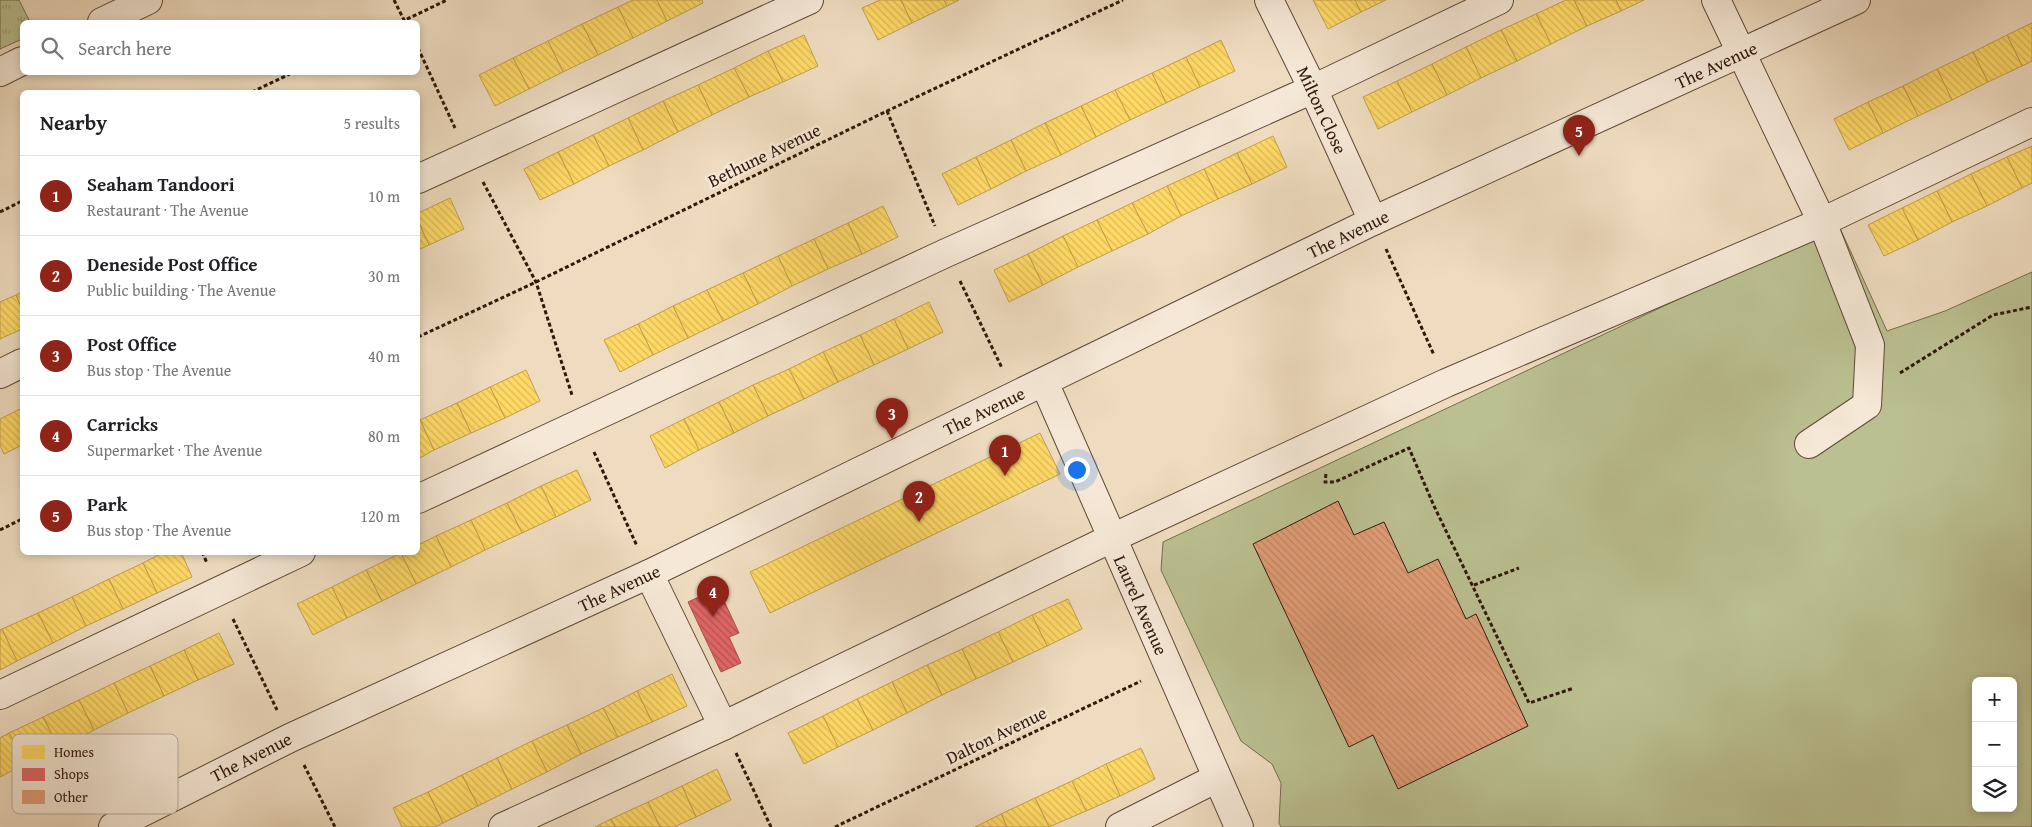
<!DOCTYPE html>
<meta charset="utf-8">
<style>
:root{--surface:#fff;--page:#f2f2f2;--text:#202124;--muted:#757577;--line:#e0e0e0;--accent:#8f2418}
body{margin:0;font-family:"Gentium Book Plus",serif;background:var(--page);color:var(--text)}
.controls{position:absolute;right:15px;bottom:15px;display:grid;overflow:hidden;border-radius:8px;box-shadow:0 2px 8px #0003}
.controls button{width:45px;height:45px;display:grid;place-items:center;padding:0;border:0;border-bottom:1px solid var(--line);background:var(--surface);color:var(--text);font:25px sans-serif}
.you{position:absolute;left:1076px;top:469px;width:18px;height:18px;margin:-12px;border:4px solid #fff;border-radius:50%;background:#1a73e8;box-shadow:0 0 0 8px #1a73e833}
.badge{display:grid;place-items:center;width:32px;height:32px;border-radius:50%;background:var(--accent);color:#fff;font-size:16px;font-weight:700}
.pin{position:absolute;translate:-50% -41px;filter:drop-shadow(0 1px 2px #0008)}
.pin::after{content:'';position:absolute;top:26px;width:18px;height:15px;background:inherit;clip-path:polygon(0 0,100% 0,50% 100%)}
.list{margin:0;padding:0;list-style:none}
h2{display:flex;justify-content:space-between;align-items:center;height:65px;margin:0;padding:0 20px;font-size:21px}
h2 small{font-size:16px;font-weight:400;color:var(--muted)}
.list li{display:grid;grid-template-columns:32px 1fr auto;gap:15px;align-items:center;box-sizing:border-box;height:80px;padding:0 20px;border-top:1px solid var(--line)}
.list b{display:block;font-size:19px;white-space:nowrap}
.list p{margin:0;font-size:16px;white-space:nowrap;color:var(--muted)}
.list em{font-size:16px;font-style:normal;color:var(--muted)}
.icon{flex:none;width:28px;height:28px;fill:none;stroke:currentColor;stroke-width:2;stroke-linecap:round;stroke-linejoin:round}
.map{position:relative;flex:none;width:2032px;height:827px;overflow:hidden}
.search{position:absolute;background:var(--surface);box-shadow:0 2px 8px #0003;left:20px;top:20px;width:400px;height:55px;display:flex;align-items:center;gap:12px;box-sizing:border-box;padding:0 18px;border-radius:8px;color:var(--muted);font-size:19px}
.panel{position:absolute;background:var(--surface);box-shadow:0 2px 8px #0003;left:20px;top:90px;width:400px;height:465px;border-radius:8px}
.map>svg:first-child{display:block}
.park{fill:url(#park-tufts);stroke:#756c4d}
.pitch{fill:#bbc091;stroke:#756c4d;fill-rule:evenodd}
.homes{fill:url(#homes-back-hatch);stroke:#c19f4a}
.shops{fill:url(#shops-back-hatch);stroke:#ab4e4a}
.building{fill:url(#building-back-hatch);stroke:#2f1709}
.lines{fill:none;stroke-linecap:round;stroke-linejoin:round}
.minor-casing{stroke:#5f4837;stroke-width:30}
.path{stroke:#2f1709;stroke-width:3;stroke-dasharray:4 2.5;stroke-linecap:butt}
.minor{stroke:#f5e8d6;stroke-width:28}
.labels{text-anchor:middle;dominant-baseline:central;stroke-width:5;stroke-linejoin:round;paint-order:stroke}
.street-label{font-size:18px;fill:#2f1709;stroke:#f5e8d6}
.key{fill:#f5e8d6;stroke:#baa998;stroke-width:1}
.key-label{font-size:14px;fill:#2f1709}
</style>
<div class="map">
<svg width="2032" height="827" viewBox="0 0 2032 827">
<defs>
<pattern id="park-tufts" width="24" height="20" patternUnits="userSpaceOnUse" patternTransform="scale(1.25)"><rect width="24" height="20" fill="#bbc091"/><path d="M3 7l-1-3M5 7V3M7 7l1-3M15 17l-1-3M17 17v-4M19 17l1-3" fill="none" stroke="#a1a47c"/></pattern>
<pattern id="homes-back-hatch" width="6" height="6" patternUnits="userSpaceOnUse" patternTransform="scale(1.25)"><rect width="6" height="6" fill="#ffd966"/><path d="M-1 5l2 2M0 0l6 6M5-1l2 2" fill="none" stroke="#dbba57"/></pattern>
<pattern id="shops-back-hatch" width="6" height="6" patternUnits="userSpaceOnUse" patternTransform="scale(1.25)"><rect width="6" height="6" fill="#e06666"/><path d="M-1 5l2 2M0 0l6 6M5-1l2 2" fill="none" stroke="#b65352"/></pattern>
<pattern id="building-back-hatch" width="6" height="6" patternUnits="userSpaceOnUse" patternTransform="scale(1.25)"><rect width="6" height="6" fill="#e39e78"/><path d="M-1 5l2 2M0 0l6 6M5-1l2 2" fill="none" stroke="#c38766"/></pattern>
</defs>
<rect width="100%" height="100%" fill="#efdcc0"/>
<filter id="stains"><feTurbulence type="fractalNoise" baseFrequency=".004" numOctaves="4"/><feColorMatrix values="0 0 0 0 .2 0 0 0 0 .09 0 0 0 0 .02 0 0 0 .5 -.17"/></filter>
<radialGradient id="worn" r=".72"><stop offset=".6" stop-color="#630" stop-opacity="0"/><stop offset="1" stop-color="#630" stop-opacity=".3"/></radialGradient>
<!-- park -->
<path class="park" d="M0,0H19L30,22H22V39L0,49Z"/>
<!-- pitch -->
<path class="pitch" d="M1838,224L1887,331L1945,311L2032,272V827H1281L1279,823L1281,783L1272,764L1241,741L1161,570L1163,542ZM1976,681H2013V808H1976Z"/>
<!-- homes -->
<g class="homes">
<path d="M633,0H657L667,21L633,38L618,7Z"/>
<path d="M657,0H702L703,3L667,21Z"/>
<path d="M880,0H901L912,23L878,40L862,8Z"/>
<path d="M901,0H944L947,6L912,23Z"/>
<path d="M944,0H959L947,6Z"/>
<path d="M1313,0H1355L1361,12L1328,29Z"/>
<path d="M1355,0H1386L1361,12Z"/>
<path d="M1566,0H1574L1587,26L1551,44L1536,14Z"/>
<path d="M1574,0H1616L1621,11L1587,26Z"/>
<path d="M1616,0H1644L1621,11Z"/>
<path d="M618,7L633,38L598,55L582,24Z"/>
<path d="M1536,14L1551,44L1517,61L1501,30Z"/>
<path d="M2032,23V61L2022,66L2007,35Z"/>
<path d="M582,24L598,55L563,72L548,41Z"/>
<path d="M1501,30L1517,61L1481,78L1466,47Z"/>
<path d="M804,35L818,66L783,82L768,51Z"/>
<path d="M2007,35L2022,66L1988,82L1973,52Z"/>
<path d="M1221,40L1235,71L1200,87L1186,57Z"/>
<path d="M548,41L563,72L529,89L513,58Z"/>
<path d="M1466,47L1481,78L1447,95L1432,64Z"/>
<path d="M768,51L783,82L749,97L734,68Z"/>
<path d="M1973,52L1988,82L1952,100L1937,69Z"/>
<path d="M1186,57L1200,87L1166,103L1152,73Z"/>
<path d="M513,58L529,89L495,106L479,75Z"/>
<path d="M1432,64L1447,95L1412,112L1397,81Z"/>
<path d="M734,68L749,97L712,115L698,85Z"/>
<path d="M1937,69L1952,100L1918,116L1903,86Z"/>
<path d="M1152,73L1166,103L1130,120L1115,90Z"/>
<path d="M1397,81L1412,112L1378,129L1363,97Z"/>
<path d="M698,85L712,115L678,132L663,101Z"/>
<path d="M1903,86L1918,116L1883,133L1868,102Z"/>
<path d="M1115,90L1130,120L1096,137L1081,106Z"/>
<path d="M663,101L678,132L643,150L628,118Z"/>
<path d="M1868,102L1883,133L1849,150L1834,119Z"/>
<path d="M1081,106L1096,137L1061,155L1045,123Z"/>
<path d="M628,118L643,150L609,166L593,135Z"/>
<path d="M1045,123L1061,155L1026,171L1011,140Z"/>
<path d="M593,135L609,166L574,184L558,152Z"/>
<path d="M1273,136L1287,167L1252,184L1237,153Z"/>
<path d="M1011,140L1026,171L991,189L976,157Z"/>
<path d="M2032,146V183L2022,188L2007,157Z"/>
<path d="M558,152L574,184L540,200L524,169Z"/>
<path d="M1237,153L1252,184L1218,199L1204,169Z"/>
<path d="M976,157L991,189L958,205L942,174Z"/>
<path d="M2007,157L2022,188L1987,206L1971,174Z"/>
<path d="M1204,169L1218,199L1181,216L1167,186Z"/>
<path d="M1971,174L1987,206L1952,222L1937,191Z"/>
<path d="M1167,186L1181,216L1148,234L1132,203Z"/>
<path d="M1937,191L1952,222L1918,240L1902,208Z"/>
<path d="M450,198L464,229L429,245L418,221V213Z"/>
<path d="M1132,203L1148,234L1112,251L1097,220Z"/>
<path d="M883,206L898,237L862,254L848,223Z"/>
<path d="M1902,208L1918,240L1884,256L1868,225Z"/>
<path d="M1097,220L1112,251L1078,267L1063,236Z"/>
<path d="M418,221L429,245L418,250Z"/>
<path d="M848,223L862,254L828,269L814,239Z"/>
<path d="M1063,236L1078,267L1043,285L1028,254Z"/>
<path d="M814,239L828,269L792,286L778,256Z"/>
<path d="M1028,254L1043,285L1009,302L994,270Z"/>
<path d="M778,256L792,286L758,304L743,273Z"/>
<path d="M743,273L758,304L723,321L707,290Z"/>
<path d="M707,290L723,321L688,338L673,306Z"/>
<path d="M22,292V309L16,295Z"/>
<path d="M16,295L22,309V329L0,339V302Z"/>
<path d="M929,302L943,332L908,349L894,319Z"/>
<path d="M673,306L688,338L653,355L638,324Z"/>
<path d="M894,319L908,349L874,365L860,335Z"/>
<path d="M638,324L653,355L620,372L604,340Z"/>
<path d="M860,335L874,365L838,382L823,352Z"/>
<path d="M823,352L838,382L804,399L789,369Z"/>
<path d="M789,369L804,399L768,416L753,385Z"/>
<path d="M526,370L540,401L505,418L490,387Z"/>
<path d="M753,385L768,416L734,433L719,402Z"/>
<path d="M490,387L505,418L471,433L457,403Z"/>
<path d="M719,402L734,433L699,450L684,419Z"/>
<path d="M457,403L471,433L434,450L420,420Z"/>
<path d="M22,408V445L4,454L0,445V419Z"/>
<path d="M684,419L699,450L665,468L650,436Z"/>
<path d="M420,420L434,450L418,459V422Z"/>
<path d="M1040,433L1060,474L770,613L750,572Z"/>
<path d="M577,470L591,500L556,517L541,486Z"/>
<path d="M541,486L556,517L522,533L507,503Z"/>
<path d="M507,503L522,533L485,550L471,520Z"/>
<path d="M471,520L485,550L451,567L436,536Z"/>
<path d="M436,536L451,567L416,584L401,553L418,552V545Z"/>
<path d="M164,552H181L192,577L157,593L143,563Z"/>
<path d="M401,553L416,584L382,601L366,570Z"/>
<path d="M143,563L157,593L123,609L109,579Z"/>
<path d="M366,570L382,601L347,618L332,587Z"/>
<path d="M109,579L123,609L86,626L72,597Z"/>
<path d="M332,587L347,618L313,635L297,604Z"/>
<path d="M72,597L86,626L53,643L38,613Z"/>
<path d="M1068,599L1082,629L1047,646L1032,615Z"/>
<path d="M38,613L53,643L17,661L2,629Z"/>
<path d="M1032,615L1047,646L1013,662L998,632Z"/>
<path d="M2,629L17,661L0,670V630Z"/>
<path d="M998,632L1013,662L976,679L962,649Z"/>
<path d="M219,633L234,664L198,680L184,650Z"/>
<path d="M962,649L976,679L942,695L927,665Z"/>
<path d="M184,650L198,680L164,696L150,666Z"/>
<path d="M927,665L942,695L907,713L892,682Z"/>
<path d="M150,666L164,696L128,713L114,683Z"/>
<path d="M672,674L687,706L652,722L637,691Z"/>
<path d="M892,682L907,713L873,730L857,699Z"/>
<path d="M114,683L128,713L94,730L79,700Z"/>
<path d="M637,691L652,722L618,737L603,708Z"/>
<path d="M857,699L873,730L838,747L823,716Z"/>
<path d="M79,700L94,730L59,748L43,717Z"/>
<path d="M603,708L618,737L581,754L567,725Z"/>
<path d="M823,716L838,747L804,764L788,733Z"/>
<path d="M43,717L59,748L25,764L9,733Z"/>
<path d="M567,725L581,754L547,772L532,741Z"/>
<path d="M9,733L25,764L0,777V738Z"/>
<path d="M532,741L547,772L512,789L497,758Z"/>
<path d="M1141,748L1155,779L1120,796L1106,764Z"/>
<path d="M497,758L512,789L478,806L462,775Z"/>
<path d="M1106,764L1120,796L1086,811L1072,781Z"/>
<path d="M717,769L731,800L696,817L682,786Z"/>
<path d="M462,775L478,806L443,823L428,792Z"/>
<path d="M1072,781L1086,811L1049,827L1035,798Z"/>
<path d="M682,786L696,817L674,827H660L648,802Z"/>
<path d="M428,792L443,823L435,827H402L393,808Z"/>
<path d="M1035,798L1049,827H1007L1001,814Z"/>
<path d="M648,802L660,827H615L611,819Z"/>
<path d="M1001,814L1007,827H975Z"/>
<path d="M611,819L615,827H595Z"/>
</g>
<!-- shops -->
<path class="shops" d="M718,588L739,633L729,637L741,663L721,672L688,602Z"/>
<!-- building -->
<path class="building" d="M1338,501L1354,535L1384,522L1408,573L1438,559L1466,619L1476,614L1528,726L1398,789L1373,735L1349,747L1253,544Z"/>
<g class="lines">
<!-- minor casing -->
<g class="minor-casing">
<g id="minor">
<path d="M1269,0L1313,89L1373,221"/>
<path d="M1716,0L1822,222L1870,345L1867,405L1809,444"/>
<path d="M102,22L148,0"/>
<path d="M0,72L22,61"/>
<path d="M418,179L809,0"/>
<path d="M0,374L22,363"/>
<path d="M1044,382L1239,827"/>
<path d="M418,499L946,253L1313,89L1499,0"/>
<path d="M649,574L723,726"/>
<path d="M0,695L301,552"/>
<path d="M113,827L290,738L649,574L1373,221L1856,0"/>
<path d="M503,827L723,726L1112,538L1446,383L1822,222L2032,122"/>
<path d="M1120,827L1217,778"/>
</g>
</g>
<!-- path -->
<g class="path">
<path d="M394,0L405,22"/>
<path d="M401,22L447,0"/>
<path d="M418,48L455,128"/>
<path d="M252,92L294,72"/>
<path d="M887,111L935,226"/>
<path d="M483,182L536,282L572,395"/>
<path d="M0,212L22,201"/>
<path d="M1386,249L1434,355"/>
<path d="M960,281L1002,368"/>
<path d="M418,337L536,282L887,111L1123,0"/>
<path d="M1900,373L1993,315L2032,307"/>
<path d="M594,452L637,546"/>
<path d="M1326,474L1325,482H1335L1409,448L1434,506L1529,703L1574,688"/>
<path d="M0,530L22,519"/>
<path d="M202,552L207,563"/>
<path d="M1474,585L1519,568"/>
<path d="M233,619L277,710"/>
<path d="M736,753L771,827"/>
<path d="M304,765L335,827"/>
<path d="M835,827L1141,681"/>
</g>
<!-- minor -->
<use href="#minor" class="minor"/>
</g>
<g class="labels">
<!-- street labels -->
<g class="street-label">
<text transform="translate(1716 65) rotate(-25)">The Avenue</text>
<text transform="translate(1322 110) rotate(65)">Milton Close</text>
<text transform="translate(764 155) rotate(-26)">Bethune Avenue</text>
<text transform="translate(1348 234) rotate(-26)">The Avenue</text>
<text transform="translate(984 411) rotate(-26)">The Avenue</text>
<text transform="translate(619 588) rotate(-25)">The Avenue</text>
<text transform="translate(1141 605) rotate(66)">Laurel Avenue</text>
<text transform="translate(996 735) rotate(-26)">Dalton Avenue</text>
<text transform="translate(251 757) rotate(-27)">The Avenue</text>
</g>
</g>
<!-- legend -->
<rect x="12" y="734" width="166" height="80" rx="8" class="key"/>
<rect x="22" y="745" width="23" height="14" fill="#ffd966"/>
<rect x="22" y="768" width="23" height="13" fill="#e06666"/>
<rect x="22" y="790" width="23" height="14" fill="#e39e78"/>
<g class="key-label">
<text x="54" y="757">Homes</text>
<text x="54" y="779">Shops</text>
<text x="54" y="802">Other</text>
</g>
<rect width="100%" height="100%" filter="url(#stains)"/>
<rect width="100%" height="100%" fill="url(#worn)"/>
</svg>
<div class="controls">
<button>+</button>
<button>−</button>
<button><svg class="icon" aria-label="layers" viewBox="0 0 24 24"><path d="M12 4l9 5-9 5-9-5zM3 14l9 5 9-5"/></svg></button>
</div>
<div class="you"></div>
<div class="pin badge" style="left:1005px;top:476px">1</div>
<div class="pin badge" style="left:919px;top:522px">2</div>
<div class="pin badge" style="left:892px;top:439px">3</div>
<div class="pin badge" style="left:713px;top:617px">4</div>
<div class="pin badge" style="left:1579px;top:156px">5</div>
<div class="search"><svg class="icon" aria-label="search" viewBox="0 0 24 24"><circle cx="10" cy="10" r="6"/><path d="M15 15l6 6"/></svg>Search here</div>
<section class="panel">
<h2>Nearby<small>5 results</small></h2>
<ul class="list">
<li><span class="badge">1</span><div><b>Seaham Tandoori</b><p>Restaurant · The Avenue</p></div><em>10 m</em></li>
<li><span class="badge">2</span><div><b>Deneside Post Office</b><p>Public building · The Avenue</p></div><em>30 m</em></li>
<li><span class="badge">3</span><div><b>Post Office</b><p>Bus stop · The Avenue</p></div><em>40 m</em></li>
<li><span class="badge">4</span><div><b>Carricks</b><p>Supermarket · The Avenue</p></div><em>80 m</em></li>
<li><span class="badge">5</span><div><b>Park</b><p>Bus stop · The Avenue</p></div><em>120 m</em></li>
</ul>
</section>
</div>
